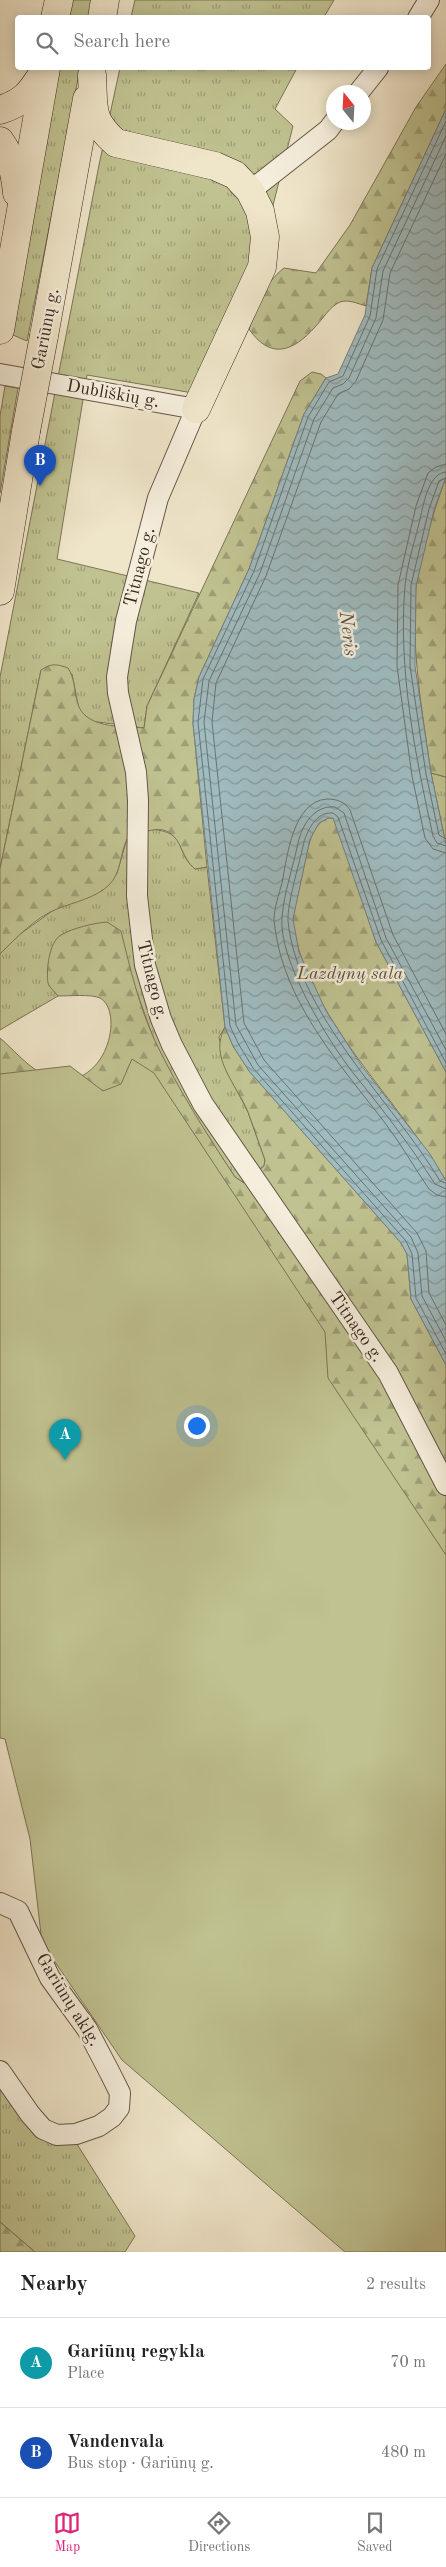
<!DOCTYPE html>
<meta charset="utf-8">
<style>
:root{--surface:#fff;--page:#f6f6f6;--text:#222;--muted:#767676;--line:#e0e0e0;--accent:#db2777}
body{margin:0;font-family:"Old Standard TT",serif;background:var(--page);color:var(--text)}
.compass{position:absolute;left:326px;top:85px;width:45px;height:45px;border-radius:50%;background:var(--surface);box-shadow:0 2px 12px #0003;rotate:342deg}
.you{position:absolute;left:196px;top:1425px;width:18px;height:18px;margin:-12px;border:4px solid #fff;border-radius:50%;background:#1a73e8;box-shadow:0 0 0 8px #1a73e833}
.badge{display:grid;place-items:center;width:32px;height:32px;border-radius:50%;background:var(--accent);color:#fff;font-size:16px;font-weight:700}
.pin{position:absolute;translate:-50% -41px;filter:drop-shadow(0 1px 2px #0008)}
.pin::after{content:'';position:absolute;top:26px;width:18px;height:15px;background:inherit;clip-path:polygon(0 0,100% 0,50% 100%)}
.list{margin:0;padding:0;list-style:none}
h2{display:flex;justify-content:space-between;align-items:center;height:65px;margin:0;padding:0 20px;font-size:21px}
h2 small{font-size:16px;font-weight:400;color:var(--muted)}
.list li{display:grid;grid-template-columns:32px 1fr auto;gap:15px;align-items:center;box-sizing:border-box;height:90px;padding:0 20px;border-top:1px solid var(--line)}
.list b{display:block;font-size:19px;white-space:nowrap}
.list p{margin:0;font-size:16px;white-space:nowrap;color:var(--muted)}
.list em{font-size:16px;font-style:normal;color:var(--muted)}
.icon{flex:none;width:28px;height:28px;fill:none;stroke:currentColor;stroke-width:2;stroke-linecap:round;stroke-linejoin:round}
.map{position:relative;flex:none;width:446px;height:2252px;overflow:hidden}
.search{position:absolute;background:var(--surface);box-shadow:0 2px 12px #0003;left:15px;right:15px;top:15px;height:55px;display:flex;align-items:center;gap:12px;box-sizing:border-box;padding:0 18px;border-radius:5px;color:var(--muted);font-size:19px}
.sheet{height:245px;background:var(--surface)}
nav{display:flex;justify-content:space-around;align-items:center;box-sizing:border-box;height:70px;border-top:1px solid var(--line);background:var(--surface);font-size:14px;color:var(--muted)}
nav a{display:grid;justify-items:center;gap:2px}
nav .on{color:var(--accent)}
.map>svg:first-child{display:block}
.grass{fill:url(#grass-tufts);stroke:#7c7457}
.forest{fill:url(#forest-firs);stroke:#7c7457}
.green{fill:#c0c291;stroke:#7c7457}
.water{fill:url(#water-waves);stroke:#76807f}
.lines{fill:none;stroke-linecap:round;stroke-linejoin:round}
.shore{stroke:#6c726f;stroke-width:1}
.minor-casing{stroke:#665648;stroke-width:22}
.highway-casing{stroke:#38271d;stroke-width:29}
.minor{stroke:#f5eedc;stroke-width:20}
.highway{stroke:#efe5c9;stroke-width:28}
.highway-bridge-casing{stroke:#38271d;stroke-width:29;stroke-linecap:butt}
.highway-bridge{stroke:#efe5c9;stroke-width:28}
.labels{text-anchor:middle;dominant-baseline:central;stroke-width:5;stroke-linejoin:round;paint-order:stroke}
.street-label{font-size:18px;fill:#38271d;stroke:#f5eedc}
.park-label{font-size:18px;font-style:italic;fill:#5a4e3a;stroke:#f5eedc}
.water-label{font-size:19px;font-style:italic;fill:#57544e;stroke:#f5eedc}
</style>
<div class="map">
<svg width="446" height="2252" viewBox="0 0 446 2252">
<defs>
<pattern id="grass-tufts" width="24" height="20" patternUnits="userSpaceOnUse" patternTransform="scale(1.25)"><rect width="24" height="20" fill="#c0c291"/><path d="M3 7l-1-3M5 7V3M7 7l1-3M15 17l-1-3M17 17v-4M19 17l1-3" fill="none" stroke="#9d9e76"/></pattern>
<pattern id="forest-firs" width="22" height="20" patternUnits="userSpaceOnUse" patternTransform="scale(1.25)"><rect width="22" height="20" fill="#c0c291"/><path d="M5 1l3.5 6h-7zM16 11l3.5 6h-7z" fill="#9d9e76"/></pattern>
<pattern id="water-waves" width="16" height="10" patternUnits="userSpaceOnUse" patternTransform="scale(1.25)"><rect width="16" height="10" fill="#9fbcc1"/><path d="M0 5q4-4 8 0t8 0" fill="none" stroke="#83999c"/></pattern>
</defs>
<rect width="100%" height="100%" fill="#efe5c9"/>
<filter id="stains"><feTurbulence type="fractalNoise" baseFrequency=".004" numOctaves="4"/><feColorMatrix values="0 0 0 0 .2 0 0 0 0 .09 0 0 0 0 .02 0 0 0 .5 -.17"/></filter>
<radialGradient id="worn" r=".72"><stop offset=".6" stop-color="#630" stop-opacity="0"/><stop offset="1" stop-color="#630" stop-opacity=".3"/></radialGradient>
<!-- grass -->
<g class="grass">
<path d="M70,0H92L89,17L67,18Z"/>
<path d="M135,0H334L324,17H131Z"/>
<path d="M59,68H80L27,341L13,335Z"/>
<path d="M120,68H297L275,109L293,126L260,257L193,393L87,375L57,559L199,593L147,706L144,728L90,721L79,710L72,674L41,670L0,869V677L99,165Z"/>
<path d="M5,386L18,388L0,493V416Z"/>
<path d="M431,773L446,777V845Z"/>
<path d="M151,829C190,833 173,851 195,869L207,867L225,1027L219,1037L226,1070L248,1112L265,1160L264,1166L244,1183L235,1177L185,1101L154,1040L135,987L48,984L58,996L0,1030V954L16,937L55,909L103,890L117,873L127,839Z"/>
<path d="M0,2083L75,2141L135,2236L125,2252H35L0,2222Z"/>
</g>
<!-- forest -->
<g class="forest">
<path d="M446,64V109L372,268L366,306C359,304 348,299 340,302C329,307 323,319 315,327C293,352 270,360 249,329C257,304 263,285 284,268L316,273L350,225L416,107Z"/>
<path d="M312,372L321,374L326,378L304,414L249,569L199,677L194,699L193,723L207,867L195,869C188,863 186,858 182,850C170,820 150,829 127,839C120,853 121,874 109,885C96,898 74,902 57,909C36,917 16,938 0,954V869L41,670C51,663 57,664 68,668C75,679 74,689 77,701C83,729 121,726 144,728L147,706L300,381Z"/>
<path d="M446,477V777L431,773C422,711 411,650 416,587C419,555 435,508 446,477Z"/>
<path d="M328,818H334L338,827L376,942L446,1072V1181C403,1108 339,1049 306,970C300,954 293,935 293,918C294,902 301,883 304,866C308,850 310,825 328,818Z"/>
<path d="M107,922L121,931C130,968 139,1006 155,1041C178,1089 206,1133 235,1177L244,1183L264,1166L265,1160C259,1144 254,1128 248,1112C237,1085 208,1057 225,1027L233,1046L249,1071L401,1243L407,1254L411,1299L446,1365V1556L0,1237V1038C13,1049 26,1065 41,1073C103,1104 127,1013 100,998C92,994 67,996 58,996C55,992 49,987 48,983C46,970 49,942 61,935C73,928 94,923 107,922Z"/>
<path d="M0,2222L35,2252H0Z"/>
</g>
<!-- green -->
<path class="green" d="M132,1059L154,1073L325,1332L328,1378L446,1555V2252H345L122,2060L42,1943L30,1839L5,1739L0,1738V1074L70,1066L103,1091L121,1084Z"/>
<!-- water -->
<path class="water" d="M446,109V477L434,510L416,586L415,666L431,773L446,845V1072L376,942L333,818H328L319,823L310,839L293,919L299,952L326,1011L361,1065L430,1154L446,1181V1365L411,1299L407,1254L401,1243L249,1071L233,1046L225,1027L193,723L194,699L199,677L249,569L304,414L326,378L338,374L365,315L372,268Z"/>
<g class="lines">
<!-- shore -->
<g class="shore">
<path d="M446,121L377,269L370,316L343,376L329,382L308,417L254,571L203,679L198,722L230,1026L238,1043L253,1068L406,1241L412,1254L416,1298L446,1354"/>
<path d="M446,136L383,271L376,318L349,378L343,384L333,388L314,419L260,573L209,681L204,722L236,1025L258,1065L411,1237L418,1253L422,1296L446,1341"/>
<path d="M446,154L390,273L383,320L356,381L349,389L338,394L321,422L266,576L216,683L212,722L244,1023L264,1060L417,1233L426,1251L429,1293L446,1325"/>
<path d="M446,464L436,467L428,473L416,506L398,585L397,666L412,776L425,838L433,849L446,853"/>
<path d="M446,472C429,473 424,502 421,515C416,538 407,563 405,586C398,670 415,754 433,836L437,843L446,846"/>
<path d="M446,478L439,481L429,509L411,585L410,666L426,774L439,835L446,839"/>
<path d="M446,1034L393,935L350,810C345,802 337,799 327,799C293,801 287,857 282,883C279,894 274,908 274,920C275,932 278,946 281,957C300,1021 346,1072 385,1123C401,1144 414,1167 429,1189L437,1195L446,1197"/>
<path d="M446,1050L386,938L344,813L335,807C314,805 302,825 298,843C293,867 284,893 282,917C278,960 328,1041 354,1074C383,1110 410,1145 435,1184L446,1189"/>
<path d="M446,1063L381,940L338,817L333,813C316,811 306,832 303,846C299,865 287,904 288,921C297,1014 393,1102 440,1181L446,1183"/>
</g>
<!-- minor casing -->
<g class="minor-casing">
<g id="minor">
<path d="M418,18L429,0"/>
<path d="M359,92L378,68"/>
<path d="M250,191L328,130L334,122"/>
<path d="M0,374L196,409L158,498L126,621L117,677L118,693L136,772L138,800L137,896L145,965L161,1019L172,1045L203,1104L388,1373L446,1485"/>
<path d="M0,1903L18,1911L50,1978L87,2029L110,2073L120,2093L119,2108L112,2117L99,2126L76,2134L57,2135L43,2129L30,2114L0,2071"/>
</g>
</g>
<!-- highway casing -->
<g class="highway-casing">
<g id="highway">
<path d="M55,18L59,0"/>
<path d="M102,18L105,0"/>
<path d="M92,75C94,109 89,119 116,143L215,166L235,175L250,191L260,211L265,237L262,267L196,409"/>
<path d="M0,110C24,102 30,94 43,73"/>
<path d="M0,141C12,158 15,173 17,193"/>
<path d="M0,330L46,68"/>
<path d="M44,336L87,99"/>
<path d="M0,591L26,431"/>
</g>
</g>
<!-- minor -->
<use href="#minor" class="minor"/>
<!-- highway -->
<use href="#highway" class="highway"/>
<!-- highway-bridge casing -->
<g class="highway-bridge-casing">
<path id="highway-bridge" d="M26,431L44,336"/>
</g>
<!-- highway-bridge -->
<use href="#highway-bridge" class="highway-bridge"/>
</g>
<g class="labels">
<!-- street labels -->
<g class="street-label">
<text transform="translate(46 329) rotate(-79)">Gariūnų g.</text>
<text transform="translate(113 394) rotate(10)">Dubliškių g.</text>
<text transform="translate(140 567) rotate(-76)">Titnago g.</text>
<text transform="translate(152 980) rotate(76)">Titnago g.</text>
<text transform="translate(356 1327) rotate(55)">Titnago g.</text>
<text transform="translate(68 2000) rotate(58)">Gariūnų aklg.</text>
</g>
<!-- park labels -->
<g class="park-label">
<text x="350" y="974">Lazdynų sala</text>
</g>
<!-- water labels -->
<g class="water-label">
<text transform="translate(347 634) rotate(83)">Neris</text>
</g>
</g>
<rect width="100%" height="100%" filter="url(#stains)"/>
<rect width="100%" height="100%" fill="url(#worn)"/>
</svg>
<svg class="compass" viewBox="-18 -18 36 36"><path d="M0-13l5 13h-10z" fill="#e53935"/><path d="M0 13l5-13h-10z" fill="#767676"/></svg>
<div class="you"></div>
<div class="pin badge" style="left:65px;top:1460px;background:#0f9aa8">A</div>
<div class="pin badge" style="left:40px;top:486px;background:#1a4fb4">B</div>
<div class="search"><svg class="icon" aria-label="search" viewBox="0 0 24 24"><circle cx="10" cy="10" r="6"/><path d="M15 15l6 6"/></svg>Search here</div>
</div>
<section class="sheet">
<h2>Nearby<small>2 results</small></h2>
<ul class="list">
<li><span class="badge" style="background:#0f9aa8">A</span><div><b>Gariūnų regykla</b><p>Place</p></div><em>70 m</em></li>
<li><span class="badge" style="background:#1a4fb4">B</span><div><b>Vandenvala</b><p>Bus stop · Gariūnų g.</p></div><em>480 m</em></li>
</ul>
</section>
<nav>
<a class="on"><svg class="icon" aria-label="map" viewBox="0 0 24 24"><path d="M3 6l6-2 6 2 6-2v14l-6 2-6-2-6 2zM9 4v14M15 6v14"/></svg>Map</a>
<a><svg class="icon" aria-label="directions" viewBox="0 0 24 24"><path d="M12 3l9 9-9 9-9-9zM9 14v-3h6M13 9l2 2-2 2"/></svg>Directions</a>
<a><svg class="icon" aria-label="saved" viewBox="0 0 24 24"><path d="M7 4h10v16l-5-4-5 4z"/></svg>Saved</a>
</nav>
